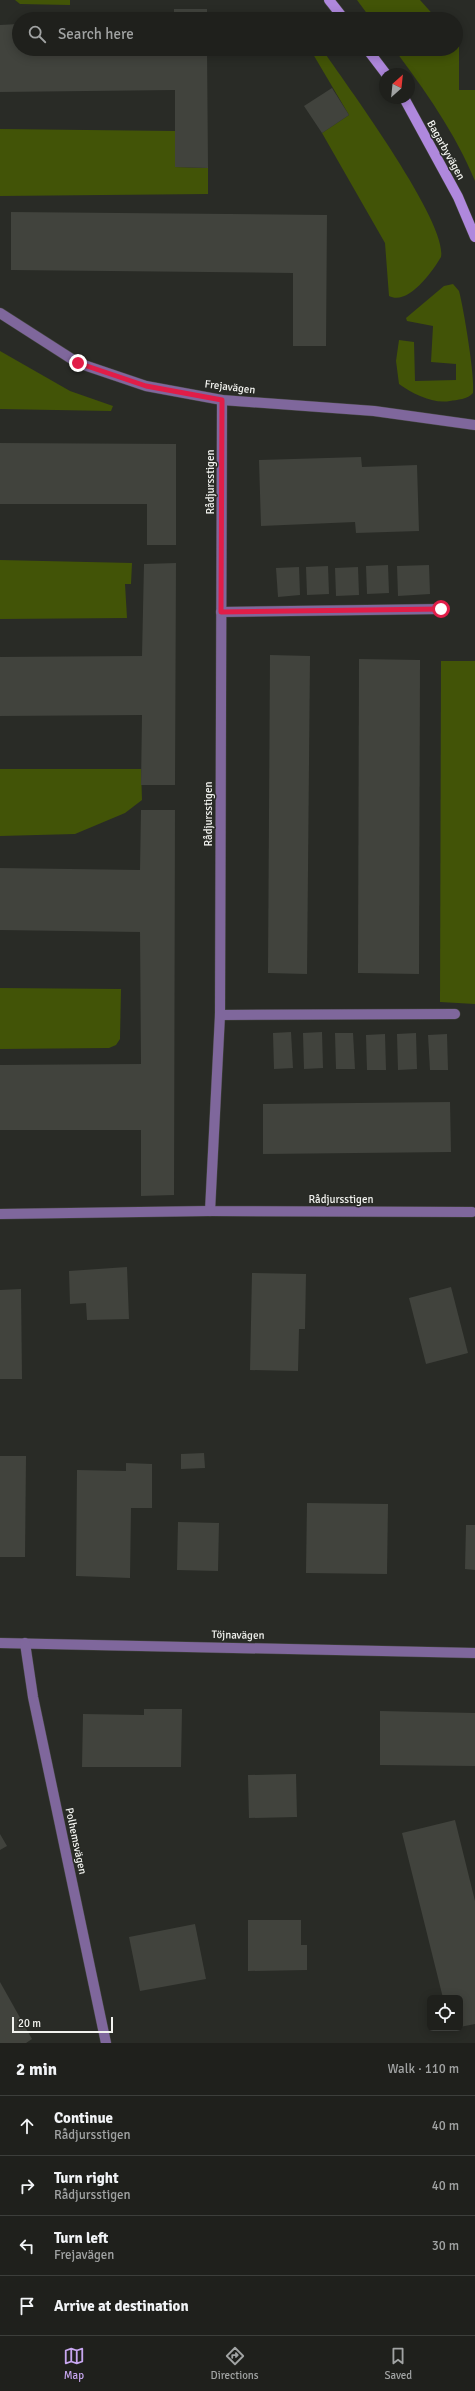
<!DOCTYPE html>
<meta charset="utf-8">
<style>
:root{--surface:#1f201c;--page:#2c2d29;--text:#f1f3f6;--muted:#a1a3a3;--line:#3c3e3b;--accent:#c7a6ef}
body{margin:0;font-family:Signika,sans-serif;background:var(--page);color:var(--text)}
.controls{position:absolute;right:12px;bottom:12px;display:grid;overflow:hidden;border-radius:6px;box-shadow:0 2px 10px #0003}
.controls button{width:36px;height:36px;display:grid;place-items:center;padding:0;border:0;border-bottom:1px solid var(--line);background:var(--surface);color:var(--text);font:20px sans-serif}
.compass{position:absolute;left:379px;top:68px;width:36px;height:36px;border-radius:50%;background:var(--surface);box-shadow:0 2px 10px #0003;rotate:27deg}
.scale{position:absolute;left:12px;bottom:10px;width:101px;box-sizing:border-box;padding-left:4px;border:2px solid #f2f3ef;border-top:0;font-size:11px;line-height:14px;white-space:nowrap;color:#f2f3ef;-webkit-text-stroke:3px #292b26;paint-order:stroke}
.stop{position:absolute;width:12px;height:12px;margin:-9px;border:3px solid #e11d48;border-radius:50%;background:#fff}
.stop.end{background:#e11d48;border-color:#fff;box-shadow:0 1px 4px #0008}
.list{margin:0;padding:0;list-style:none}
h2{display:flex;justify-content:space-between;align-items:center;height:52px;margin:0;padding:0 16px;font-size:17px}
h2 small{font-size:13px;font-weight:400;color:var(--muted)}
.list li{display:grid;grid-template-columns:26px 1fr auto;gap:12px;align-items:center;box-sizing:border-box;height:60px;padding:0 16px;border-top:1px solid var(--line)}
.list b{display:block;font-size:15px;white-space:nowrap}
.list p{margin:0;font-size:13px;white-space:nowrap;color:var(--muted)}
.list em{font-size:13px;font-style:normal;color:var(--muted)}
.icon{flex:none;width:22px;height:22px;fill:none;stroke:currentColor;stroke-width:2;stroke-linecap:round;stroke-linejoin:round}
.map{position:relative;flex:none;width:475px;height:2043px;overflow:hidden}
.search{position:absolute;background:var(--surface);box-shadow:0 2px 10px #0003;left:12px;right:12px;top:12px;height:44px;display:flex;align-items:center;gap:10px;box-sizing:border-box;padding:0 14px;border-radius:22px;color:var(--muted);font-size:15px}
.sheet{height:292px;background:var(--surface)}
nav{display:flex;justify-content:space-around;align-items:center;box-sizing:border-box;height:56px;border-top:1px solid var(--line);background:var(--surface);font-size:11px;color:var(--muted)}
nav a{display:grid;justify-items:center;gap:2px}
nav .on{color:var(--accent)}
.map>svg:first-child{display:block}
.green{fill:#425407}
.building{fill:#41433d}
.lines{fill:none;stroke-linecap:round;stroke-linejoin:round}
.street-casing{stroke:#454742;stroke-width:11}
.secondary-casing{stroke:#454742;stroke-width:11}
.street{stroke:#7f679c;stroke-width:10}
.secondary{stroke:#af88dd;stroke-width:10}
.route{stroke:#e11d48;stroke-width:5}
.labels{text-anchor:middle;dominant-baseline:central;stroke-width:3;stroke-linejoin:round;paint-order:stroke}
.street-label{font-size:11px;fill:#f2f3ef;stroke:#292b26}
</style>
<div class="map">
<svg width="475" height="2043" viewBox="0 0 475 2043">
<rect width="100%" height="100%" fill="#292b26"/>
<!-- green -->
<g class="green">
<path d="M15,0H70V5L20,4Z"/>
<path d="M357,0H420L437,19H371Z"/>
<path d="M456,38L459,41V90H475V181C456,134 424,89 394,49H456Z"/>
<path d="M310,49H322C345,83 448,222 441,257C432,272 408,306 389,296L385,243L322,133L349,115Z"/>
<path d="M0,129L175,131V167L208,168V194L0,196Z"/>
<path d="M453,284L459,291C464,310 475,377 473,393C468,399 457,400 450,401C433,404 413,394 399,384L396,361L399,340L414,342L415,381L456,380V364L431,362L433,326L407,321L406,318L444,286Z"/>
<path d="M0,351L70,391L113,406L111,411L0,409Z"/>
<path d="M0,560L132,563L131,584H125L127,618L0,619Z"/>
<path d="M441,661H475V1004L440,1002Z"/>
<path d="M0,769H141L142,800L125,813L75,834L0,836Z"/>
<path d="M0,988L121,989L120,1039L116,1045L109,1048L0,1049Z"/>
</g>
<!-- building -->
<g class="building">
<rect x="174" y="9" width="33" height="10"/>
<path d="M19,24V49H207L208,168L175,167V90L0,92V25Z"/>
<path d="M332,88L349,115L322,133L304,106Z"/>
<path d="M11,212L327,215L326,346H293V273L11,270Z"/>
<path d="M0,443L176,444V545H147V504H0Z"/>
<path d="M361,457L362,467L417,465L419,531L356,533L355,522L261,526L259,460Z"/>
<path d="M176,563L175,785H141L142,715L0,716V657L142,656L144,564Z"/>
<path d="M388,565L389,593L367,594L366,566Z"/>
<path d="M429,565L430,594L398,596L397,566Z"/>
<path d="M328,566L329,594L307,595L306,567Z"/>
<path d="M299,567L300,595L278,597L276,568Z"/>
<path d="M358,567L359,595L336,596L335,568Z"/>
<path d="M270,655L310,656L307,974L268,973Z"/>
<path d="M359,659L420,660L419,974L358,973Z"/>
<path d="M141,810H175L174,1195L141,1196V1130H0V1065L141,1064L140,932L0,930V868L140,870Z"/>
<path d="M291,1032L293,1068L274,1069L273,1033Z"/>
<path d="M322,1032L323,1068L304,1069L303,1033Z"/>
<path d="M335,1033H353L355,1069H336Z"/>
<path d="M416,1033L417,1069L398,1070L397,1034Z"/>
<path d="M385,1034L386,1070H367L366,1035Z"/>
<path d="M447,1034L448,1070H430L428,1035Z"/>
<path d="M450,1102L451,1152L263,1154V1104Z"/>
<path d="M127,1267L129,1319L87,1320L86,1303L70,1304L69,1271Z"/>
<path d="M252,1273L306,1274L305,1329H299L298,1371L250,1370Z"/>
<path d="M451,1287L468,1353L426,1364L409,1298Z"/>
<path d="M21,1289L22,1379H0V1290Z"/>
<path d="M204,1453L205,1468L181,1469V1454Z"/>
<path d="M0,1456H26L25,1557H0Z"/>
<path d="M126,1463L152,1464V1508H131L130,1578L76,1576L77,1470L126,1471Z"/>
<path d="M307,1503L388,1504L387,1574L306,1573Z"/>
<path d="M178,1522L219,1523L218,1571L177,1570Z"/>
<path d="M466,1525H475V1570L465,1569Z"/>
<path d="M144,1709H182L181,1767H82L83,1714L144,1715Z"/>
<path d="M380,1711L475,1713V1766L380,1765Z"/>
<path d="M296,1774L297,1817L249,1818L248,1775Z"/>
<path d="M455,1820L475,1901V2024L460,2027V1998H443L402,1833Z"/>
<path d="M0,1834L7,1846L0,1850Z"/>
<path d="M248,1920H301V1945H307V1970L248,1971Z"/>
<path d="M195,1924L206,1979L140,1991L129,1937Z"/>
<path d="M0,1982L32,2039L26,2043H0Z"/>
</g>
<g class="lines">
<!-- street casing -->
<g class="street-casing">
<g id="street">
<path d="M0,313L78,363L146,386L222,400L374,411L475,425"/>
<path d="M222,400L220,1015L210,1211L472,1212"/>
<path d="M221,612L441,609"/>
<path d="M220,1015L455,1014"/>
<path d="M0,1214L210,1211"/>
<path d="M0,1643L475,1653"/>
<path d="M25,1643L33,1697L106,2043"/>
</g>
</g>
<!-- secondary casing -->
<g class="secondary-casing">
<g id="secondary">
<path d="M329,0L344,19"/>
<path d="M367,49L386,74"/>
<path d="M404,98L458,197L475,237"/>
</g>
</g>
<!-- street -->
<use href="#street" class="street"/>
<!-- secondary -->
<use href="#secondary" class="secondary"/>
</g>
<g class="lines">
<!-- route -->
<path class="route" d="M78,363L146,386L222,400L221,612L441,609"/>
</g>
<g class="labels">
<!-- street labels -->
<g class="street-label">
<text transform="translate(446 150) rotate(61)">Bagarbyvägen</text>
<text transform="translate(230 387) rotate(7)">Frejavägen</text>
<text transform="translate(210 482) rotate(-90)">Rådjursstigen</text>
<text transform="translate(208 814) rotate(-90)">Rådjursstigen</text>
<text x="341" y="1199">Rådjursstigen</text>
<text transform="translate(238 1635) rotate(1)">Töjnavägen</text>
<text transform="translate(76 1841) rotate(78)">Polhemsvägen</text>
</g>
</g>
</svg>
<div class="controls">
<button><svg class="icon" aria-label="locate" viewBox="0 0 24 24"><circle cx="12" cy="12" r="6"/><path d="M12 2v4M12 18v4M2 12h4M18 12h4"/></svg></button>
</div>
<svg class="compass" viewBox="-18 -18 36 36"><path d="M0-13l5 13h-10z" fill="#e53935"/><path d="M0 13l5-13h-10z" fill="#a1a3a3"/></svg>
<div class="scale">20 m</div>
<div class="stop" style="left:441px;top:609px"></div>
<div class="stop end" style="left:78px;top:363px"></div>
<div class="search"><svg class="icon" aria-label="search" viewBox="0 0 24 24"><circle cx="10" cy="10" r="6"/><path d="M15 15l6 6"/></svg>Search here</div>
</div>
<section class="sheet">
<h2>2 min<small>Walk · 110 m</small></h2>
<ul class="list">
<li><svg class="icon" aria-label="ahead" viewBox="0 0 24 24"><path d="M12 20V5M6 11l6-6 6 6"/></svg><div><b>Continue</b><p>Rådjursstigen</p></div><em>40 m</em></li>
<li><svg class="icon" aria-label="right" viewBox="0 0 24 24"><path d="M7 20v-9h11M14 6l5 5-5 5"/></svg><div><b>Turn right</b><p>Rådjursstigen</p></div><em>40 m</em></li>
<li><svg class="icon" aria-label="left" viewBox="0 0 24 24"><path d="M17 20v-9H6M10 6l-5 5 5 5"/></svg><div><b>Turn left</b><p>Frejavägen</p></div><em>30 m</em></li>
<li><svg class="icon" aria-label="arrive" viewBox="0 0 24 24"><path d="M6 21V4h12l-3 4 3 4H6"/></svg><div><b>Arrive at destination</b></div></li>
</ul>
</section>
<nav>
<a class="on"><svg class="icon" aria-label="map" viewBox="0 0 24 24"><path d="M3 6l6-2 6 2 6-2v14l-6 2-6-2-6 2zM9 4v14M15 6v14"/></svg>Map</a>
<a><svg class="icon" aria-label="directions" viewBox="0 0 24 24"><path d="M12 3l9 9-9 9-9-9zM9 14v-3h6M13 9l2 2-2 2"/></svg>Directions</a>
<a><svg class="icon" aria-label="saved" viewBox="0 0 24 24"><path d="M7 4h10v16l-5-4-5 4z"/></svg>Saved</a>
</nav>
